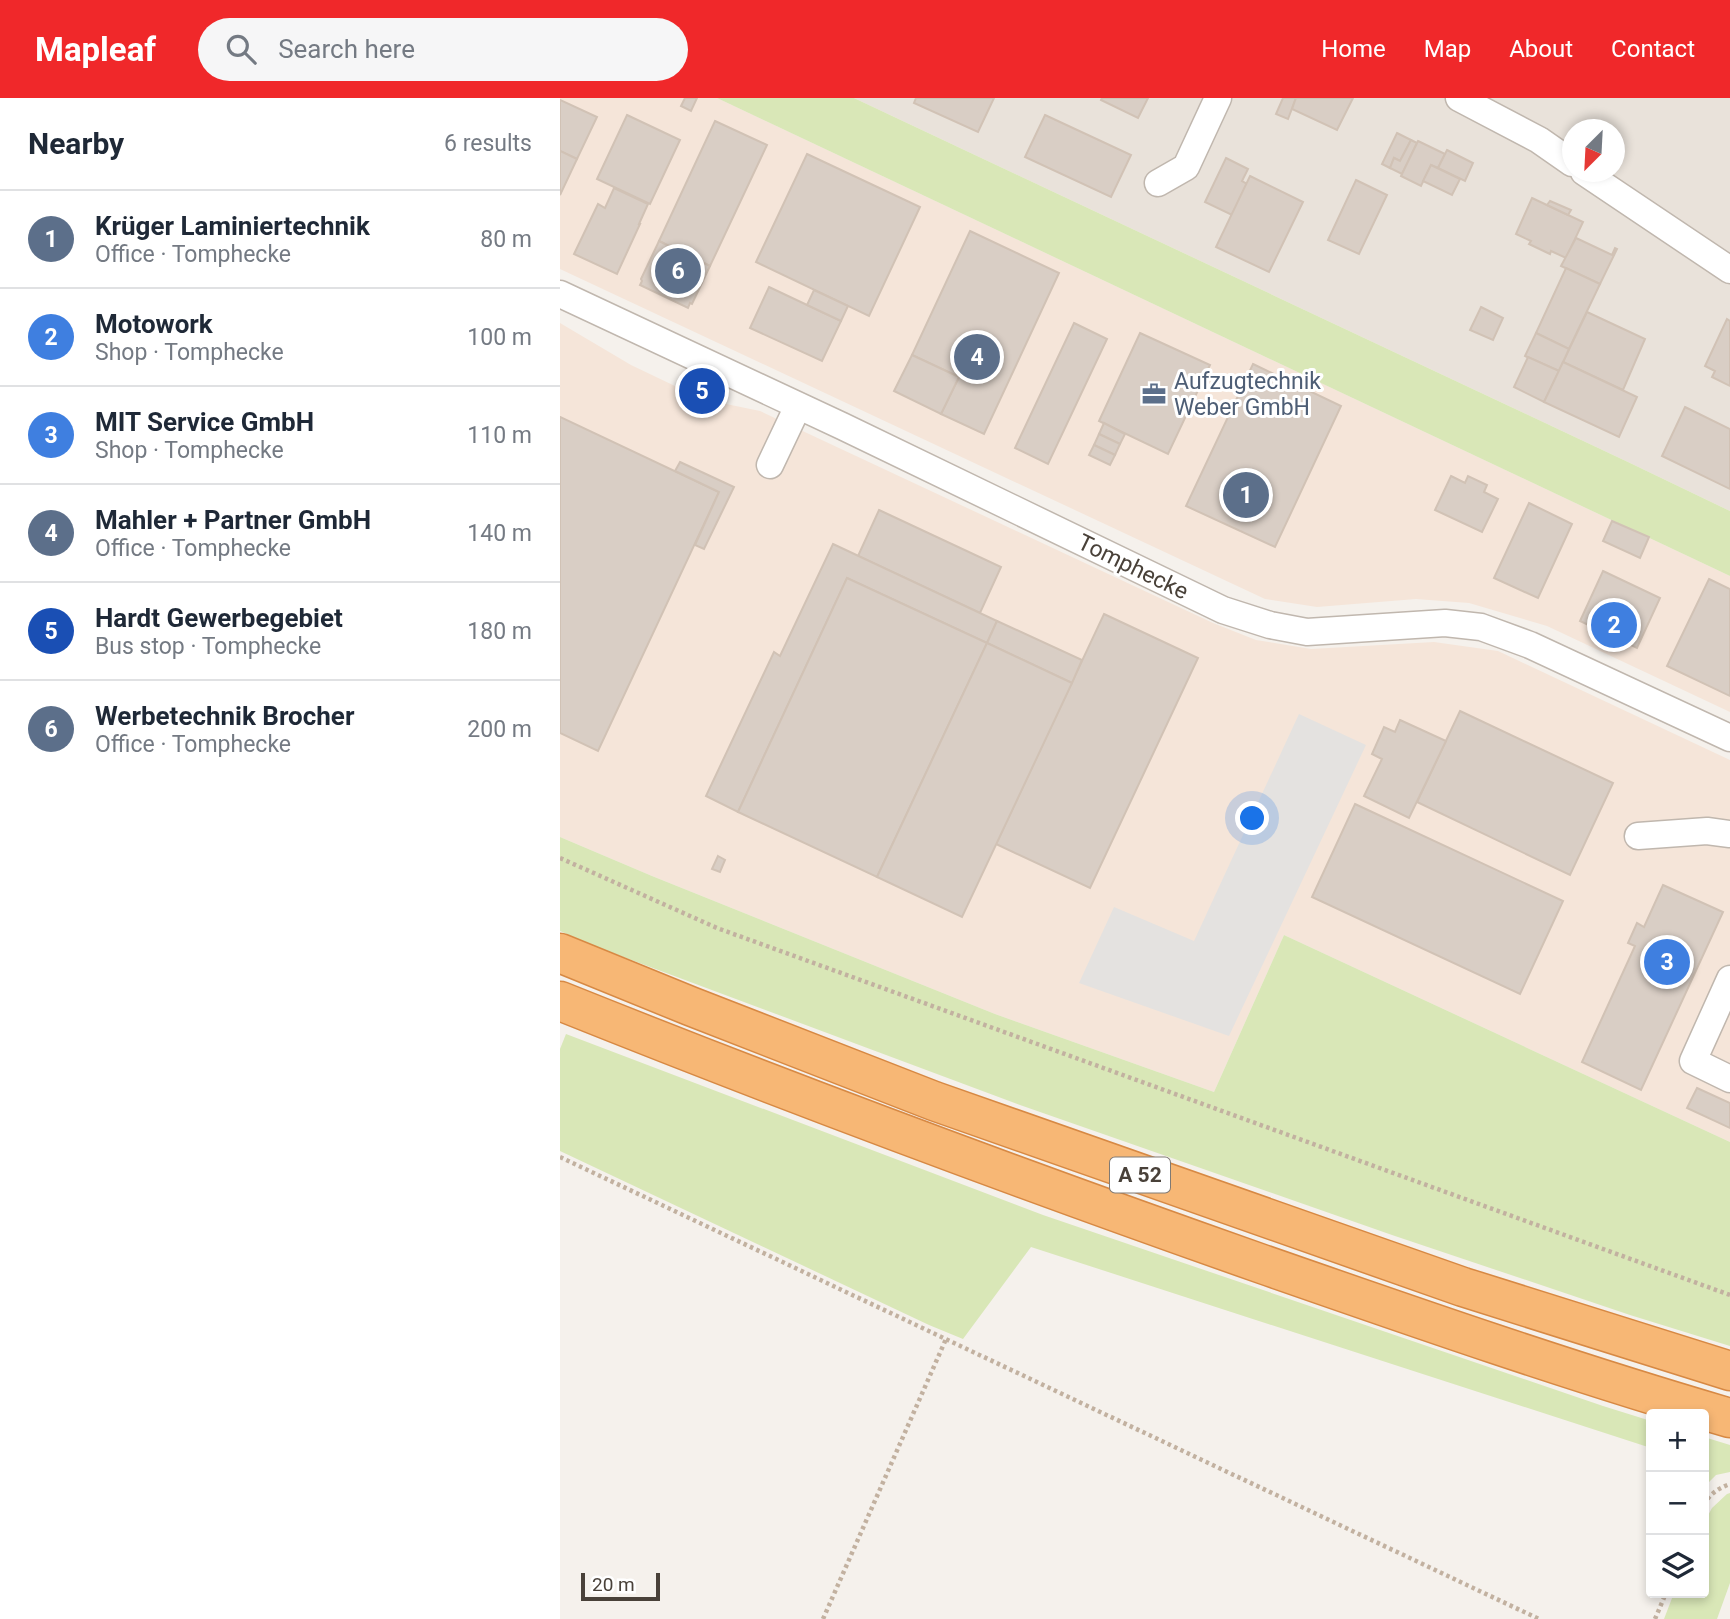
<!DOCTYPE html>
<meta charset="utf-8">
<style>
:root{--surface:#fff;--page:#f6f6f7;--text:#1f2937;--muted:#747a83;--line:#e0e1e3;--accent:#f0282a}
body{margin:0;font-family:Roboto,sans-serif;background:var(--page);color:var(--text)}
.controls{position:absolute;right:21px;bottom:21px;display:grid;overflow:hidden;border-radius:7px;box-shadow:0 4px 10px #0003}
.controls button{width:63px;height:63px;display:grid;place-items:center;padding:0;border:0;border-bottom:2px solid var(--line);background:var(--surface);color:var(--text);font:35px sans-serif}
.compass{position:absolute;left:1002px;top:21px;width:63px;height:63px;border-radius:50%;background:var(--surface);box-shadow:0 4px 10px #0003;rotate:204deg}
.scale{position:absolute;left:21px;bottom:18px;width:79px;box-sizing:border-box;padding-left:7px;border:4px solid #494139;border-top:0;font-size:19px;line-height:24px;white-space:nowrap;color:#494139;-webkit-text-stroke:5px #fff;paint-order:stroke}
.you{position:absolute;left:693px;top:721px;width:24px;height:24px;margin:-18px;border:5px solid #fff;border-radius:50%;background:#1a73e8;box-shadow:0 0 0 10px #1a73e833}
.badge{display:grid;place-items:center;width:46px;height:46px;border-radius:50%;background:var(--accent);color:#fff;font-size:23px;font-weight:700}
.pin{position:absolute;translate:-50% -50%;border:4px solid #fff;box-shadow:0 2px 7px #0006}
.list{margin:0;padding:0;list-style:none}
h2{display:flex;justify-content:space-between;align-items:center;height:91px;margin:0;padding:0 28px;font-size:30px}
h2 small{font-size:23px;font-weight:400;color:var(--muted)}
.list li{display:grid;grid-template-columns:46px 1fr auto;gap:21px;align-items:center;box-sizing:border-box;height:98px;padding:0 28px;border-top:2px solid var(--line)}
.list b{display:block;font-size:26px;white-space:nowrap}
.list p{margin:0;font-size:23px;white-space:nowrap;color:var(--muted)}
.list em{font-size:23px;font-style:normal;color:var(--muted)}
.icon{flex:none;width:38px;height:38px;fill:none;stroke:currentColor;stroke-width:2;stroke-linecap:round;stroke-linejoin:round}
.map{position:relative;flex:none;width:1170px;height:1521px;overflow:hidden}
header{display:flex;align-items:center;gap:42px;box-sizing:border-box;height:98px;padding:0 35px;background:var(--accent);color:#fff}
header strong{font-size:33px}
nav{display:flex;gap:38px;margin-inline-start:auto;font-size:24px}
.search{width:490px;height:63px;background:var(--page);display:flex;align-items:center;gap:18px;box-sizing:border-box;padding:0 24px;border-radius:38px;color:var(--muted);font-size:26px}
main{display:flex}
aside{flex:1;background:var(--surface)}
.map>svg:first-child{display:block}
.residential{fill:#e9e2da;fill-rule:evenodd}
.commercial{fill:#f5e5d9}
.green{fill:#d9e7b7}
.parking{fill:#e4e2e0}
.building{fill:#d9cec5;stroke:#d1c2b5;stroke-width:2}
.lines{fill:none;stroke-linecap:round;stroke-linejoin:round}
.minor-casing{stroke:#c0b7ae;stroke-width:29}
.highway-casing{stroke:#d78944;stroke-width:41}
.path{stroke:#c2b1a0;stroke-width:4.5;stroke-dasharray:3.5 3.5;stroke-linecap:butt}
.minor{stroke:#fff;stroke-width:26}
.highway{stroke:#f7b775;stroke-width:38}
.labels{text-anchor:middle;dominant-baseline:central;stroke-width:6;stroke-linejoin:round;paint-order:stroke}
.shield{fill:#fff;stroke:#807a74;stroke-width:2}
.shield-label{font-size:21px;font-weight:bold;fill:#494139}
.service-label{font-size:23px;fill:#4e5e75;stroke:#fff;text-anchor:start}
.street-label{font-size:23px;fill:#494139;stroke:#fff}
</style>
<header>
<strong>Mapleaf</strong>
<div class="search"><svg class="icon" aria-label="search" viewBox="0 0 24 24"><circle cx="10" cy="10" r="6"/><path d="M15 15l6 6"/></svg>Search here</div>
<nav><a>Home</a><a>Map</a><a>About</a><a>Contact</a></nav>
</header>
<main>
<aside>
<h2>Nearby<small>6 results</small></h2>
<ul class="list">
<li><span class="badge" style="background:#5c6f8a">1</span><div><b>Krüger Laminiertechnik</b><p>Office · Tomphecke</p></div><em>80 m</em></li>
<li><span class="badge" style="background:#3f7fe0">2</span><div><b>Motowork</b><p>Shop · Tomphecke</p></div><em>100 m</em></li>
<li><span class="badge" style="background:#3f7fe0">3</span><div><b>MIT Service GmbH</b><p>Shop · Tomphecke</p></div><em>110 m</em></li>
<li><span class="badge" style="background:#5c6f8a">4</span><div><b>Mahler + Partner GmbH</b><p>Office · Tomphecke</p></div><em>140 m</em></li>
<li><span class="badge" style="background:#1a4fb4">5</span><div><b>Hardt Gewerbegebiet</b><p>Bus stop · Tomphecke</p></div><em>180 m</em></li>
<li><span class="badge" style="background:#5c6f8a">6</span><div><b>Werbetechnik Brocher</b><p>Office · Tomphecke</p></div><em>200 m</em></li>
</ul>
</aside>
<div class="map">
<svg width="1170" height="1521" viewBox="0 0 1170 1521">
<rect width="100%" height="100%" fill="#f5f1ec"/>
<!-- residential -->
<path class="residential" d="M294,0H1170V413L1068,364ZM1012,32H1054V74H1012Z"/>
<!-- commercial -->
<g class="commercial">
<path d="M0,0H157L1170,478V614L987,528L909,505L856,501L757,509L705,501L0,171Z"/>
<path d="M0,225L71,267L117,289L142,301L200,313L653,525L696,542L751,551L874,544L938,553L1170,662V1044L724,837L654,994L435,916L92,778L0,739Z"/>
</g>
<!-- green -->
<g class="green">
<path d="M157,0H294L1068,364L1170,413V478Z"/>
<path d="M0,739L92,778L435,916L654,994L724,837L1170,1044V1248L1070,1217L832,1137L460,1007L34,848L0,833Z"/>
<path d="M6,936L483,1117L1043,1308L1091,1323V1350L471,1149L403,1241L369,1227L0,1053V951Z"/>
<path d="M1144,1339L1170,1347V1374L1156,1377L1144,1389Z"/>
<path d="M1170,1395V1485L1157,1521H1104L1114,1495H1144V1425L1152,1410L1167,1396Z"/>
</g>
<!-- parking -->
<path class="parking" d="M739,616L806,647L669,938L519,885L554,809L634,843Z"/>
<!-- building -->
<g class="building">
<path d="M125,0H137L131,13L121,8Z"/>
<path d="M356,0H434L418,34L354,5Z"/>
<path d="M542,0H588L578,20L541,2Z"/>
<path d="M723,0H736L728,21L716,16Z"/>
<path d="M736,0H793L777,32L732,11Z"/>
<path d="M0,2L37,19L17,61L0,53Z"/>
<path d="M67,17L120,42L90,106L37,81Z"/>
<path d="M485,17L571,57L551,99L465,59Z"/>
<path d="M155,23L207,47L150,168L99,143Z"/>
<path d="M837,35L851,42L840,63L834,60L830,70L822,66Z"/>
<path d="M851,42L857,45L842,76L830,70L834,60L840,63Z"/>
<path d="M858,43L885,56L878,70L871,67L861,88L841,78Z"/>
<path d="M887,52L913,65L905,83L878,70Z"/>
<path d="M0,53L17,61L0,97Z"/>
<path d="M247,56L360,109L309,218L196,164Z"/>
<path d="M666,60L688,71L682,83L687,86L672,117L645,104Z"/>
<path d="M871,67L900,81L892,97L863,83Z"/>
<path d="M690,78L743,104L709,174L656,149Z"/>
<path d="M796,82L827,97L799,156L768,142Z"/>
<path d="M54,90L88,106L79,126H80L57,176L14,156L38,106L45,110Z"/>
<path d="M972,100L1023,124L1006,160L991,153L990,156L969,146L971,143L956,136Z"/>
<path d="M990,103L1011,112L1008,117L987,107Z"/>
<path d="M410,133L499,175L424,336L381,316L399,279L352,257Z"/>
<path d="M1016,140L1052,157L1055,150L1057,151L1040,186L1001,168Z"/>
<path d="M99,143L150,168L132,206L130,205L128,210L80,187L82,183L81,181Z"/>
<path d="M1006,170L1040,186L1009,251L976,235Z"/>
<path d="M209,189L281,223L262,263L190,230Z"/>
<path d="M254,192L288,208L281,223L247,207Z"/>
<path d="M921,209L943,220L933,242L910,232Z"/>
<path d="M1027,214L1085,241L1063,292L1003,264Z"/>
<path d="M1167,221L1170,223V288L1152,279L1155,273L1145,268Z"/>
<path d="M514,225L547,241L488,366L455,350Z"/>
<path d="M580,235L650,267L608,356L539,323Z"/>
<path d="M976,235L1009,251L999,273L965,258Z"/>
<path d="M352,257L399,279L381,316L334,293Z"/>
<path d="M968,259L999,273L984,304L954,289Z"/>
<path d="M1003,264L1077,299L1059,339L984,304Z"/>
<path d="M693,266L781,308L715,449L626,408Z"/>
<path d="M1125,309L1170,331V391L1102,358Z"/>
<path d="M0,319L159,394L38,653L0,635Z"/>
<path d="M544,325L565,336L560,346L539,336Z"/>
<path d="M539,336L560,346L555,357L534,347Z"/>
<path d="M534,347L555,357L550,367L529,357Z"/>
<path d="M120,364L174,389L144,451L135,447L159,394L115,373Z"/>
<path d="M891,378L905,385L908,378L927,387L924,394L938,401L922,434L875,412Z"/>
<path d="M969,405L1012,426L978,500L934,480Z"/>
<path d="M319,412L441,469L420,515L298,458Z"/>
<path d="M1052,423L1089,439L1080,460L1043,443Z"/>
<path d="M273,446L437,523L427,545L287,480L178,714L146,698L214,554L220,558Z"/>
<path d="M1043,473L1100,500L1077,550L1020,523Z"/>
<path d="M287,480L427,545L317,779L178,714Z"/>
<path d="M1149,481L1170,491V598L1107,568Z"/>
<path d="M544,516L638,560L530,790L436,746Z"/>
<path d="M437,523L522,562L512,585L427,545Z"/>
<path d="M427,545L512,585L402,819L317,779Z"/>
<path d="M900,613L1053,685L1010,777L857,704Z"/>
<path d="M840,622L886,643L849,720L804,698L822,661L812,656L824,629L835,634Z"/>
<path d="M795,706L1003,803L960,896L752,799Z"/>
<path d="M158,758L165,762L160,774L152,771Z"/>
<path d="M1103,787L1163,814L1081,992L1022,964L1075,848L1068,845L1077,825L1084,829Z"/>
<path d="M1137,990L1170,1005V1030L1127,1010Z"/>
</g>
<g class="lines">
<!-- minor casing -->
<g class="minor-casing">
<g id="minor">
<path d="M899,0L979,42L1012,65"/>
<path d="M1024,74L1170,172"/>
<path d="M598,85L626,69L658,0"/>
<path d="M0,196L282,328L663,512L710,527L747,534L885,525L921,529L970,547L1170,640"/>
<path d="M210,367L238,308"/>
<path d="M1078,738L1147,733L1170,736"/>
<path d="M1170,881L1133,963L1170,981"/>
</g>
</g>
<!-- highway casing -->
<g class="highway-casing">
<g id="highway">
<path d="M0,855L130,908L374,1003L903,1189L1170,1273"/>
<path d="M0,903C232,996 466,1083 702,1166C857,1220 1012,1274 1170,1320"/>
</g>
</g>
<!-- path -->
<g class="path">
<path d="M0,760L157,830L1170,1197"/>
<path d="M0,1059L979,1521"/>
<path d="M1144,1407C1149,1396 1159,1390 1170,1386"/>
<path d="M263,1521L386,1241"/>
<path d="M1095,1521L1106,1495"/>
</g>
<!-- minor -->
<use href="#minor" class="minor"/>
<!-- highway -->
<use href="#highway" class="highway"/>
</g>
<!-- icons -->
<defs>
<g id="office-bare" transform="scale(1.89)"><path d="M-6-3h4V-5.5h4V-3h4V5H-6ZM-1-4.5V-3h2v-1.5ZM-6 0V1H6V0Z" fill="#5c6f8a" stroke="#fff" stroke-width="2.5" paint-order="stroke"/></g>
</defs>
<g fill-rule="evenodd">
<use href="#office-bare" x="594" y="296"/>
</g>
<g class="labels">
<!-- shield labels -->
<rect class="shield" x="550" y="1059.5" width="60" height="35" rx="5"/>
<g class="shield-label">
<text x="580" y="1077">A 52</text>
</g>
<!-- service labels -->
<g class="service-label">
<text x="614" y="283">Aufzugtechnik<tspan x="614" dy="26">Weber GmbH</tspan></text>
</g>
<!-- street labels -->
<g class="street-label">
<text transform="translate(573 469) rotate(26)">Tomphecke</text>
</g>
</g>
</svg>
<div class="controls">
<button>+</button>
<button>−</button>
<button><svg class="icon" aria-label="layers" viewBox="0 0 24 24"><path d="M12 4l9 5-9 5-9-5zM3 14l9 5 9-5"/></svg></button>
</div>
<svg class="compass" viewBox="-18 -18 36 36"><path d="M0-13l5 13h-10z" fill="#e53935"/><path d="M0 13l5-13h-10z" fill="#747a83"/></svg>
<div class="scale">20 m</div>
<div class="you"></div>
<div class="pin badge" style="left:686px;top:397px;background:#5c6f8a">1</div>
<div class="pin badge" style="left:1054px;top:527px;background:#3f7fe0">2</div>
<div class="pin badge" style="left:1107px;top:864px;background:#3f7fe0">3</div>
<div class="pin badge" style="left:417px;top:259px;background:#5c6f8a">4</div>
<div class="pin badge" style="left:142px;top:293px;background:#1a4fb4">5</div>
<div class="pin badge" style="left:118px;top:173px;background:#5c6f8a">6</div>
</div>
</main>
